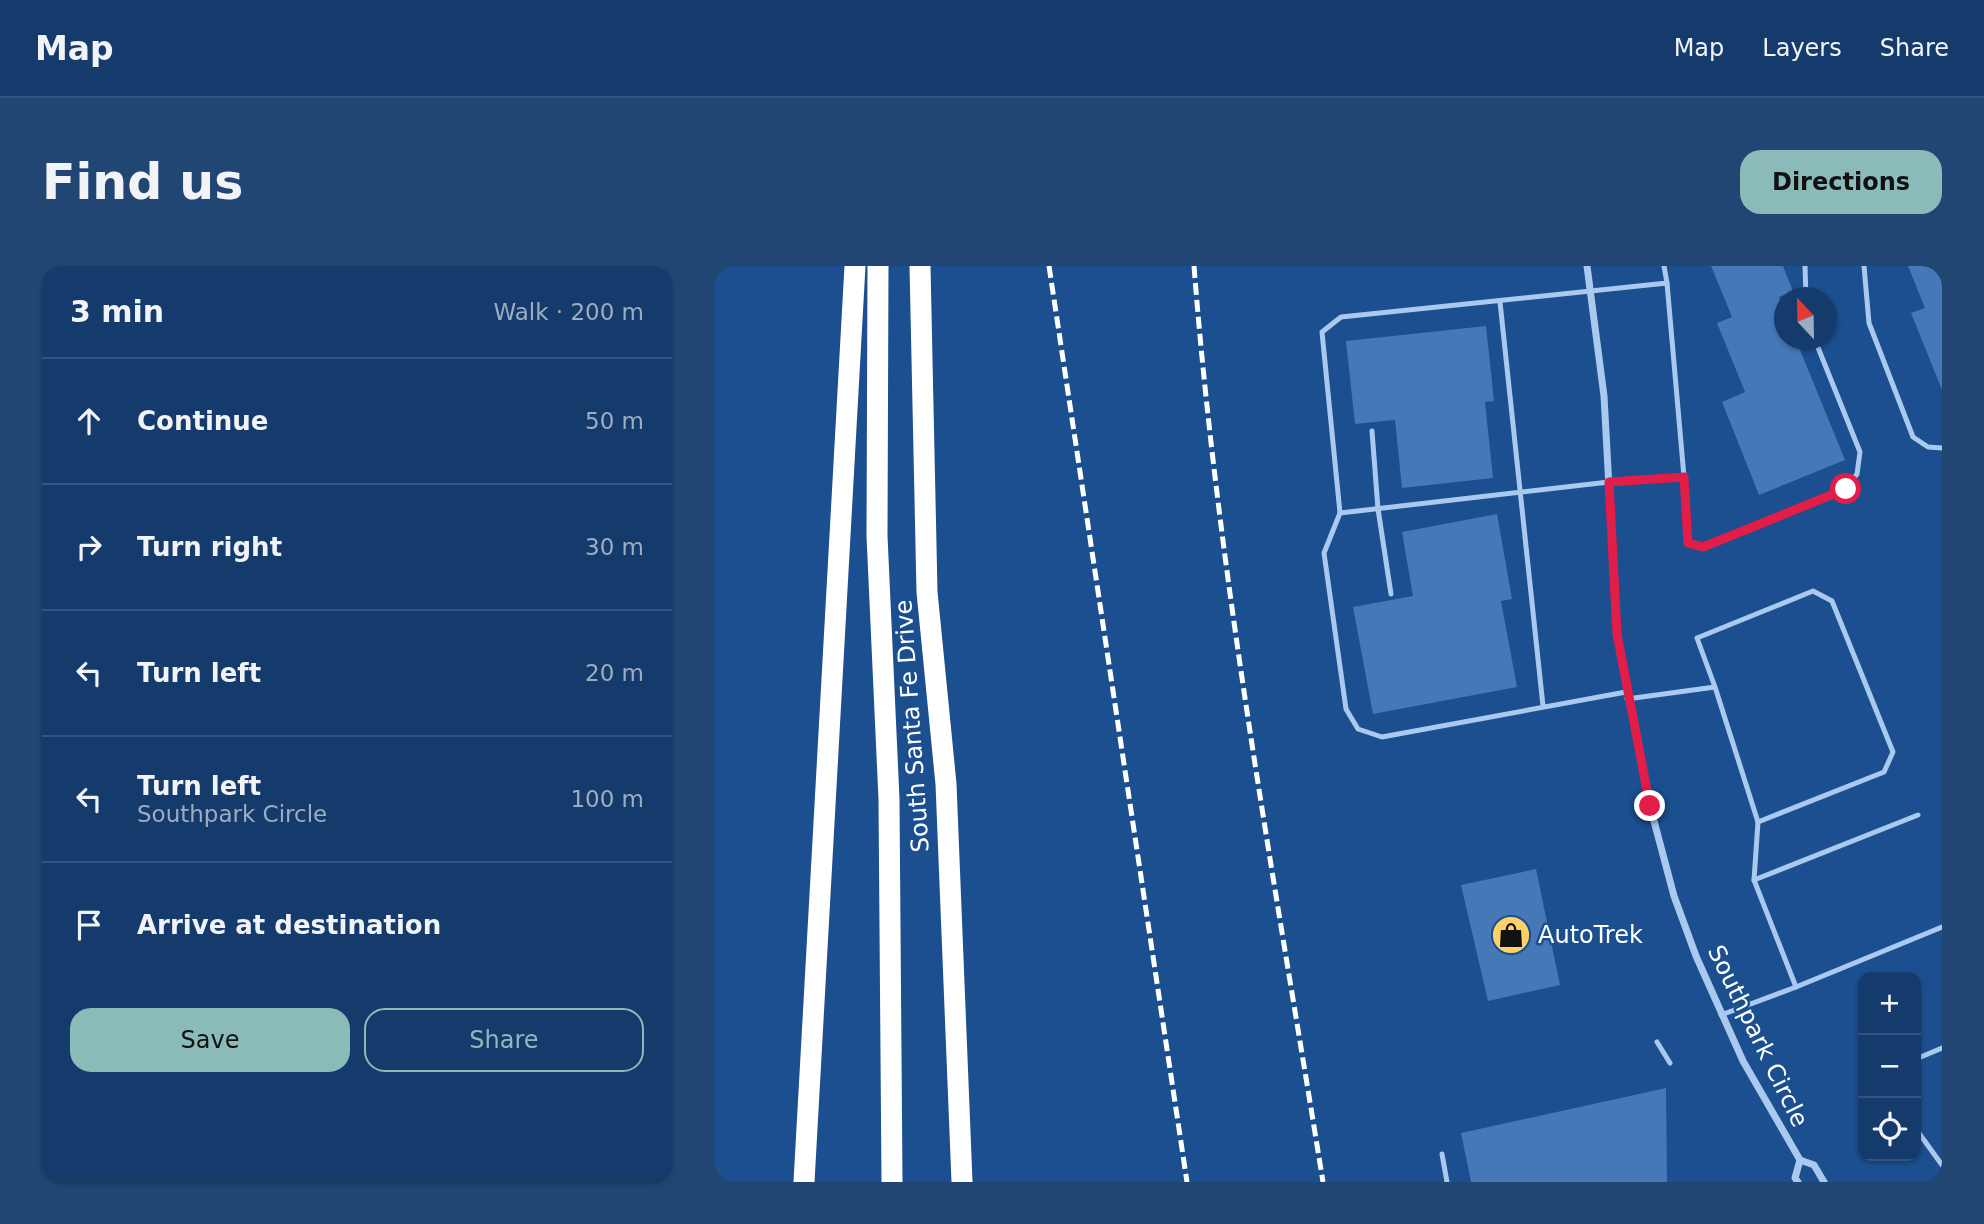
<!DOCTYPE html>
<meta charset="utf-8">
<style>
:root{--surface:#143b6b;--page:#214673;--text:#f1f3f6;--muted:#9dadc1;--line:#33557e;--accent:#8bbbb9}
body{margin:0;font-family:"DejaVu Sans",sans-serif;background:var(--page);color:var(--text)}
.controls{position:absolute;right:21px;bottom:21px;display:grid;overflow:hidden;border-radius:14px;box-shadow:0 2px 5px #0004}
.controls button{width:63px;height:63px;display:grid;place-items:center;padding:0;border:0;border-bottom:2px solid var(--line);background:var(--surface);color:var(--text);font:35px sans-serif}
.compass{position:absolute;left:1060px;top:21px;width:63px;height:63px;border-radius:50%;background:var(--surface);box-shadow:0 2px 5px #0004;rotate:338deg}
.stop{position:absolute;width:21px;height:21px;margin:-16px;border:5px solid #e11d48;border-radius:50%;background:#fff}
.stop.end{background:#e11d48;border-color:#fff;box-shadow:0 2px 7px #0008}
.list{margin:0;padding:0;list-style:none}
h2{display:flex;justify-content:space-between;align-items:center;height:91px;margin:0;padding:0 28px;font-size:30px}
h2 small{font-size:23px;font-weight:400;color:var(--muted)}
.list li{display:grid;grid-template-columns:46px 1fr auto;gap:21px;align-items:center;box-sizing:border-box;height:126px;padding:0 28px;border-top:2px solid var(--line)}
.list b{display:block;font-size:26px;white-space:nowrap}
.list p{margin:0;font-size:23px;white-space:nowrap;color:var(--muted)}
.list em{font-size:23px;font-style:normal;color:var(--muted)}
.actions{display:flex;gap:14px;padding:21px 28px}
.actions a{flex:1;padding:16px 0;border:2px solid var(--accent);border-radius:21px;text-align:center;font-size:24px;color:var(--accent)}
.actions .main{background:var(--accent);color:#111}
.icon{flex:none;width:38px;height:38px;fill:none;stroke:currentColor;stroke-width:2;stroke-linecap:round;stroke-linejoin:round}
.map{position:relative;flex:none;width:1228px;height:916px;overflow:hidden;border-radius:21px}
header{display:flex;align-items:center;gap:42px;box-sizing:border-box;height:98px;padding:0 35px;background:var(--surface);border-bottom:2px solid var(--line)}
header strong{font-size:33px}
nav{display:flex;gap:38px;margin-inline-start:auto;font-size:24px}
.intro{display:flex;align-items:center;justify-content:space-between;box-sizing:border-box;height:168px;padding:0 42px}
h1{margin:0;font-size:49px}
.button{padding:18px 32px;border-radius:21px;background:var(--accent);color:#111;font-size:24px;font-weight:700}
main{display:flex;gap:42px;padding:0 42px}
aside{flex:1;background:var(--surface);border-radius:21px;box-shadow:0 2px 5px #0004}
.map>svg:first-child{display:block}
.building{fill:#4478b7}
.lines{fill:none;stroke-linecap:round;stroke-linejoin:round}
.lane{stroke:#a9c9ee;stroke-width:5}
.street{stroke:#a9c9ee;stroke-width:7}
.highway{stroke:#fff;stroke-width:21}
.rail{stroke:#fff;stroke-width:5;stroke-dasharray:12 5;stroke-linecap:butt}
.route{stroke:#e11d48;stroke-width:9}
.labels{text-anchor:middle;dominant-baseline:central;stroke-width:5;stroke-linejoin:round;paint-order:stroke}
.street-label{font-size:24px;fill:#fff;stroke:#1b4f8f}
.poi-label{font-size:24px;fill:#fff;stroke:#1b4f8f;text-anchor:start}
</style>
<header>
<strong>Map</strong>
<nav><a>Map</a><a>Layers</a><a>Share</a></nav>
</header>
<div class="intro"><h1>Find us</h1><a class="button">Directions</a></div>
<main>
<aside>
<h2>3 min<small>Walk · 200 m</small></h2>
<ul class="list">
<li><svg class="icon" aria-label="ahead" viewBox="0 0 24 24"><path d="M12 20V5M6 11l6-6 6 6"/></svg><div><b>Continue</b></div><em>50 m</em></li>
<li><svg class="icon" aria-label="right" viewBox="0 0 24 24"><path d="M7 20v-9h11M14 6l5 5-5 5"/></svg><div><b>Turn right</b></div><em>30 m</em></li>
<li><svg class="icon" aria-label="left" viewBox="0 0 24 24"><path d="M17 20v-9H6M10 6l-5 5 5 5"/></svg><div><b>Turn left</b></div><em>20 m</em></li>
<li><svg class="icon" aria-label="left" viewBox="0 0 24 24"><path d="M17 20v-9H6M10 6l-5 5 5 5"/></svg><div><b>Turn left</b><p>Southpark Circle</p></div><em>100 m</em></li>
<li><svg class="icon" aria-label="arrive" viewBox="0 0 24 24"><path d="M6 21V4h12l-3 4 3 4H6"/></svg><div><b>Arrive at destination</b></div></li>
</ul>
<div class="actions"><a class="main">Save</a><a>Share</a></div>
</aside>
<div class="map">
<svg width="1228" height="916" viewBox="0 0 1228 916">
<rect width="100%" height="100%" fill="#1b4f8f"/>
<!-- building -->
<g class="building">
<path d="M997,0H1069L1079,25L1065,31L1070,45V74H1082L1131,194L1045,229L1008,136L1031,126L1003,57L1018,51Z"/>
<path d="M1194,0H1228V124L1197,47L1211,42Z"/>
<path d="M772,60L780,135L771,136L779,212L688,222L681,154L641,158L632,75Z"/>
<path d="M783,248L798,333L787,335L803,421L659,448L639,341L699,330L688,266Z"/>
<path d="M822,603L846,719L774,735L747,619Z"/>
<path d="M952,822L953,916H757L747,867Z"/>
</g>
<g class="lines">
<!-- lane -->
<g class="lane">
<path d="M950,0L953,17"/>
<path d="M1091,0L1092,32"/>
<path d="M1150,0L1155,57L1199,171L1214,181L1228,182"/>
<path d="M953,17L970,211L895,216L626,247L608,66L627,51Z"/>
<path d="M786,36L829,440"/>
<path d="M658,165L664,243L677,328"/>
<path d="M970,211L974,277L989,281L1132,223L1143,208L1146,186L1101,74"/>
<path d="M626,247L610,287L632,443L644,463L668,471L912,426"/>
<path d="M913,433L1001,421L983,372L1099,325L1118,335L1179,486L1170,506L1044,556L1001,421"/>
<path d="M1040,614L1204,549"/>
<path d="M1082,721L1228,661"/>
<path d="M1007,749L1082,721L1040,614L1044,556"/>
<path d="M943,776L956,797"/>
<path d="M1202,793L1228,782"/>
<path d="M1202,863L1228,899"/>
<path d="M728,888L733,916"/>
</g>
<!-- street -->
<g class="street">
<path d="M873,0L890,130L903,368L936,540L960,630L982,690L1029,795L1086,894L1100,899L1110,916"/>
<path d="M1084,916L1081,912L1086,894"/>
</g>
<!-- highway -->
<g class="highway">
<path d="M164,0L163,270L175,533L178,916"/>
<path d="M206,0L213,326L232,518L248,916"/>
<path d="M90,916L141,0"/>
</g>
<!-- rail -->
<g class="rail">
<path d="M335,0L473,916"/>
<path d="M480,0C504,308 560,612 609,916"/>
</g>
</g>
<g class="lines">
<!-- route -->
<path class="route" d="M936,540L903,368L895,216L970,211L974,277L989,281L1132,223"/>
</g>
<!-- icons -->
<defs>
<g id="shop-disc" transform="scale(2.0125)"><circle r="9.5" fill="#ffd166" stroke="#1b4f8f"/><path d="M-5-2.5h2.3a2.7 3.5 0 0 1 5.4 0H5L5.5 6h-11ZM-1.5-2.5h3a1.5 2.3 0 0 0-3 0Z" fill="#111"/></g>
</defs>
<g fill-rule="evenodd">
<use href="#shop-disc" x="797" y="669"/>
</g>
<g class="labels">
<!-- street labels -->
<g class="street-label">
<text transform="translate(198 460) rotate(-94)">South Santa Fe Drive</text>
<text transform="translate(1044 770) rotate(64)">Southpark Circle</text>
</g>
<!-- poi labels -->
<g class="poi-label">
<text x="824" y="669">AutoTrek</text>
</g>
</g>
</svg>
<div class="controls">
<button>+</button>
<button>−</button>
<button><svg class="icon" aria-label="locate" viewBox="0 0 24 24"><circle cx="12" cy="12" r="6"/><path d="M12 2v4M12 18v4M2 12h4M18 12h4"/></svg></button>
</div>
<svg class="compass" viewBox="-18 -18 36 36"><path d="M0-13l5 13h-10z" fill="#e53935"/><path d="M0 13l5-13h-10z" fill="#9dadc1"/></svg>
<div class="stop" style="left:1132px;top:223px"></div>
<div class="stop end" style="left:936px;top:540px"></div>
</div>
</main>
